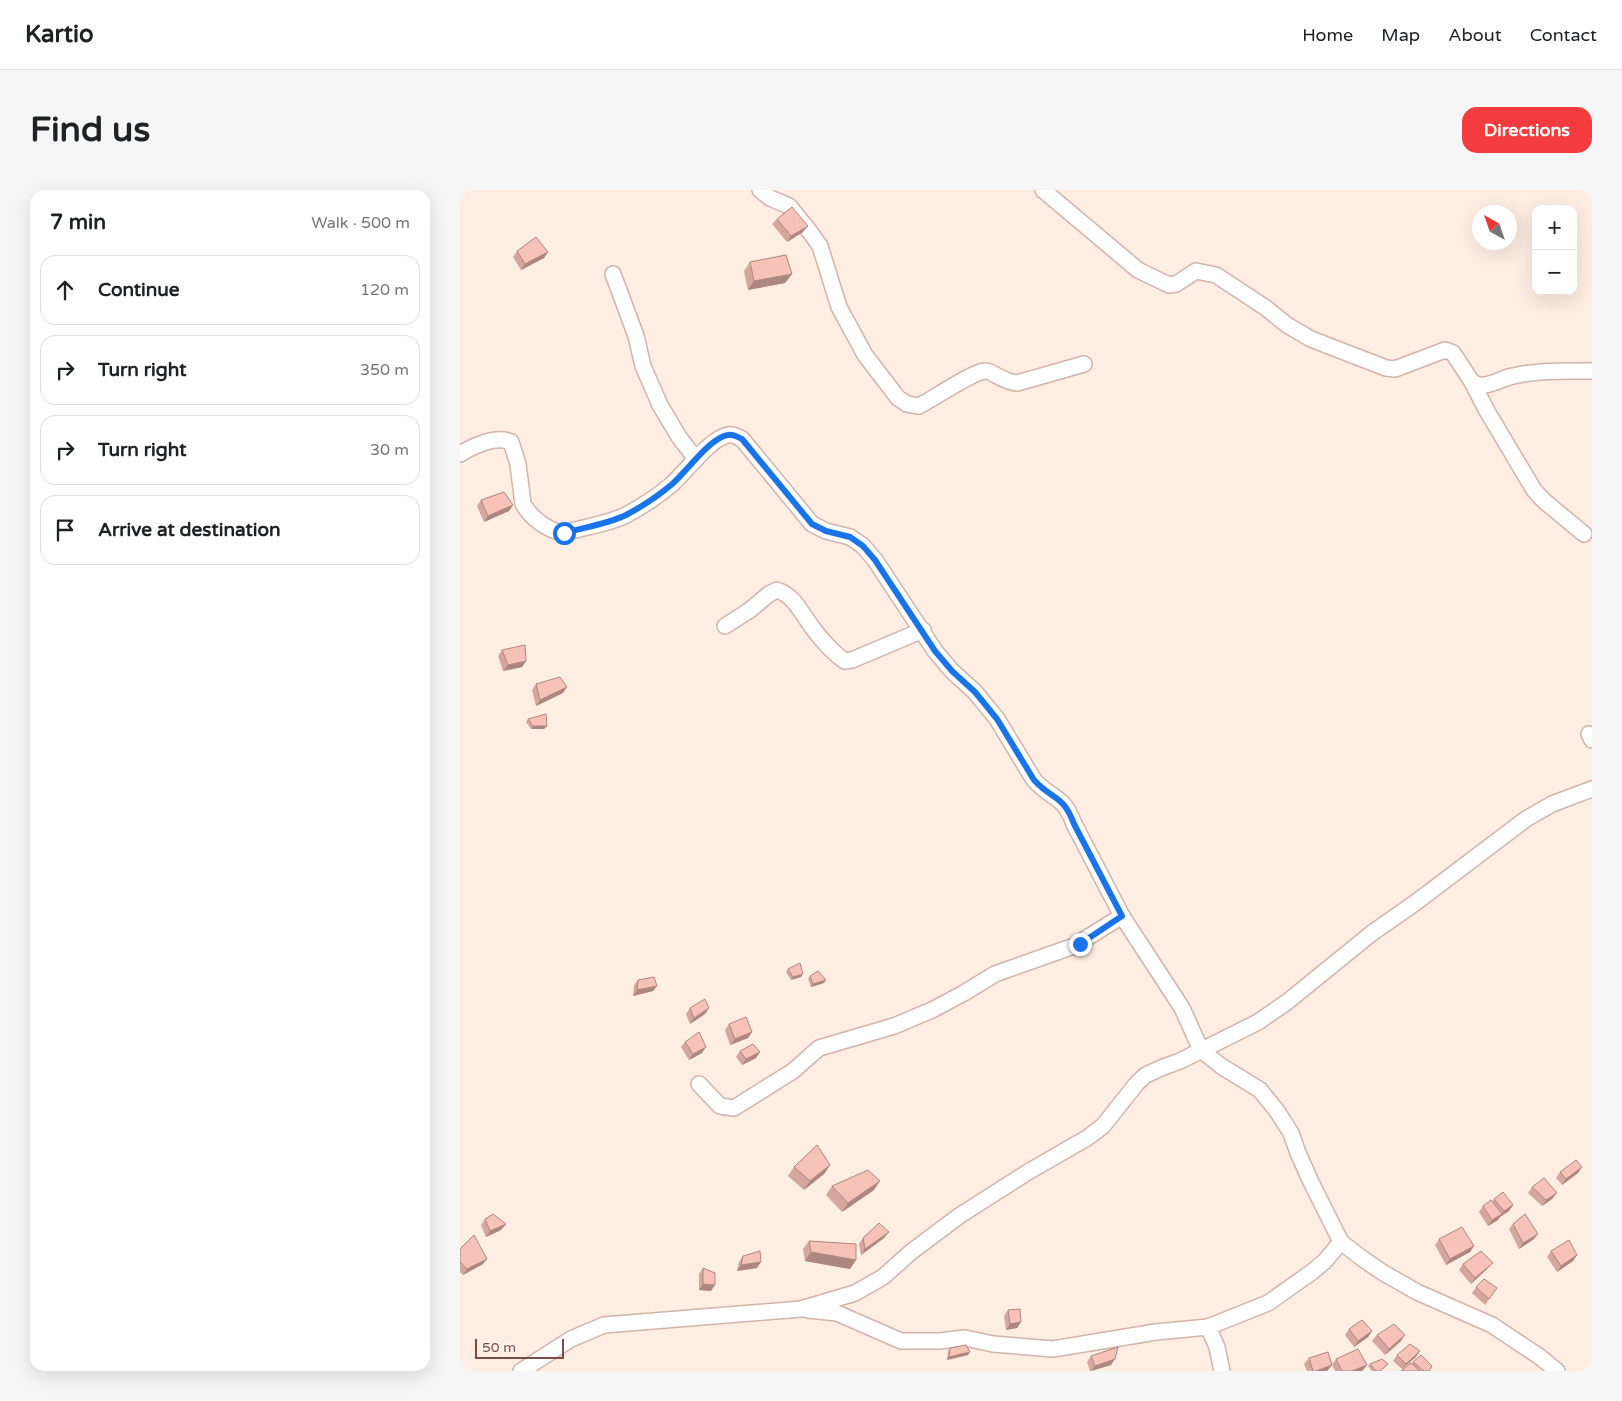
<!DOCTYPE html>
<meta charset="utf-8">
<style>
:root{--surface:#fff;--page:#f6f6f6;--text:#202124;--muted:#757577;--line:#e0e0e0;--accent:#f43c3f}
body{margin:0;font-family:"Varela Round",sans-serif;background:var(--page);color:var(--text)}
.controls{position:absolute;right:15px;top:15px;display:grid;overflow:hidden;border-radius:10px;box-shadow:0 5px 20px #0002}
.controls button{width:45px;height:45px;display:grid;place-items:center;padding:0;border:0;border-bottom:1px solid var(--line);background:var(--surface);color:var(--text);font:25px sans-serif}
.compass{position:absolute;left:1012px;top:15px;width:45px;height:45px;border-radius:50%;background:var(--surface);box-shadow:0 5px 20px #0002;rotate:320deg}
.scale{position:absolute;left:15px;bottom:12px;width:89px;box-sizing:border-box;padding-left:5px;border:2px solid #794c46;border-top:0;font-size:14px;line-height:18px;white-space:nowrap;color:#794c46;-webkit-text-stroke:4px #fff2eb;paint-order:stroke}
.stop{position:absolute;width:15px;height:15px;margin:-11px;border:4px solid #1a73e8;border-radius:50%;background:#fff}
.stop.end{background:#1a73e8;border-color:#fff;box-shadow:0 1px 5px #0008}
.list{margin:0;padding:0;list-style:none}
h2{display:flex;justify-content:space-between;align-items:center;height:65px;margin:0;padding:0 20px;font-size:21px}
h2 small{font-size:16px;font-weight:400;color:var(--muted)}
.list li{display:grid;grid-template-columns:32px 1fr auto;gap:15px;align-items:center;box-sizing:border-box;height:70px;margin:0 10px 10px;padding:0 10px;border:1px solid var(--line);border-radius:15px}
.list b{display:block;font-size:19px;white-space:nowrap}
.list em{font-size:16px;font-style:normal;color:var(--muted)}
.icon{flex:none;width:28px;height:28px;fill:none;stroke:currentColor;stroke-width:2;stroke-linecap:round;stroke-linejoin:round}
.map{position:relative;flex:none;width:1132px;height:1181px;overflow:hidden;border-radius:15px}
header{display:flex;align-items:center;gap:30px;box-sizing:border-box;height:70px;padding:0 25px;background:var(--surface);border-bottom:1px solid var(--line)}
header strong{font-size:24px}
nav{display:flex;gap:28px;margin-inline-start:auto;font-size:18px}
.intro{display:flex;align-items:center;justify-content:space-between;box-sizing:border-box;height:120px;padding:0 30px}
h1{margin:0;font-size:35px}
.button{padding:12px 22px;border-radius:15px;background:var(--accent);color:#fff;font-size:18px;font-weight:700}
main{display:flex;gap:30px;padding:0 30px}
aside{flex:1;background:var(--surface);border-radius:15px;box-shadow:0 5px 20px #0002}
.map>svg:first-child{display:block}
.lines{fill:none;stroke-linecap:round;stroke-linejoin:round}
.minor-casing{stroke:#d3b3aa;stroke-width:18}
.minor{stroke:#fff;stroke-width:15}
.wall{fill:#d4a69d}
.shaded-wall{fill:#ac8780}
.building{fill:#f6c1b7;stroke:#ac8780}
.route{stroke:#1a73e8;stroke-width:6}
</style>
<header>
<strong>Kartio</strong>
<nav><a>Home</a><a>Map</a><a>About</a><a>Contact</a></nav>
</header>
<div class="intro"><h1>Find us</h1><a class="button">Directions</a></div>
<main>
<aside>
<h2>7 min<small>Walk · 500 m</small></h2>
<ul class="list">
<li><svg class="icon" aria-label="ahead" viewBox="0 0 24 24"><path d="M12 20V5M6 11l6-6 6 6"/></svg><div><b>Continue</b></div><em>120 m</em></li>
<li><svg class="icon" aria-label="right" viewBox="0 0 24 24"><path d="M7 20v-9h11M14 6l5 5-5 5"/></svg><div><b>Turn right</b></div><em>350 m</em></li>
<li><svg class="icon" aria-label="right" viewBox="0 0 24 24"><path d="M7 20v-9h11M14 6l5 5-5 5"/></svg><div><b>Turn right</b></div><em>30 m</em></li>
<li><svg class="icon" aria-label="arrive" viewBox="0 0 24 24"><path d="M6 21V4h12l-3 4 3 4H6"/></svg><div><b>Arrive at destination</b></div></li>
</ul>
</aside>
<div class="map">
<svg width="1132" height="1181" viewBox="0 0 1132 1181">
<rect width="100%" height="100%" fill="#feede2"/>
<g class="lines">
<!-- minor casing -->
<g class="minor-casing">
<g id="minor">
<path d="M300,0L310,8L329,16L350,42L360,56L379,117L405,165L438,208L447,214L459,216C473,209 512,182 525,181C531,180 543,192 557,193L624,174"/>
<path d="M583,0L678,80L709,95L716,94L736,81L756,85L806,118L827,135L851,149L926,178L935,179L985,160L993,163L1012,192C1024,201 1041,188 1053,186C1079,180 1106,181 1132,181"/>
<path d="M153,84L176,146L183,176L200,215L219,247L236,269"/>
<path d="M1012,192L1027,221L1074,300L1083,310L1124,344"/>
<path d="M0,264C13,256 36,245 51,252L58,274L63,314C71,328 88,341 104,343C123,337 149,334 166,325C181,317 198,306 211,295C226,282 249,249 268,245C273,244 278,247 282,249L352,334L366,341L390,347L403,356L415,370L475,461L492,481L515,502L537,529L574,590C592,610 603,604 614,634L662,726L722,818L741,860L761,876L800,900L817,921L831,943L838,963L851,992L881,1052L903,1069L922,1082L957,1102L1032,1135L1080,1167L1097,1181"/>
<path d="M265,436L290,420L309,404L317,400C335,406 341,423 352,437C359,447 375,465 385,471L392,470L463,440"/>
<path d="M1129,544L1132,550"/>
<path d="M239,894L260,916L274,918L333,881L359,858L434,836L472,820L504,803L535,784L614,756L662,726"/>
<path d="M348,1120L377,1123L441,1151H479L505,1148L533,1154L593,1159L696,1142L748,1137L808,1113L852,1082L865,1071L881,1052"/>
<path d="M748,1137L757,1157L762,1181"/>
<path d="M61,1181L111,1149L144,1135L341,1119L395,1103L423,1087L451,1062L499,1026L568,982L627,948L643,936L677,893L686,885L701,878L720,871L798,832L827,812L912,743L955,713L1066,629L1092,614L1132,599"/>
</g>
</g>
<!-- minor -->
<use href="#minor" class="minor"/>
</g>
<!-- wall -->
<g class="wall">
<path d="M317,29L343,42L327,52L312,34Z"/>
<path d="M57,61L88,62L84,68L61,80L53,67Z"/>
<path d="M290,72L332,84L325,93L288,100L284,81Z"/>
<path d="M21,310L53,315L49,321L24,332L17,316Z"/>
<path d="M42,460L66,471L62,477L43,481L38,466Z"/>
<path d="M76,494L103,503L76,516L72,500Z"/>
<path d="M68,529L87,536L84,539H71L66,532Z"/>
<path d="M328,779L341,787L331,790L326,782Z"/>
<path d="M350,786L364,793L351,797L348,789Z"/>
<path d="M178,790L193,801L173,806L174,795Z"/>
<path d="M230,818H249L245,824L230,834L226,824Z"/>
<path d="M269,834L292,842L288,848L270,855L265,840Z"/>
<path d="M225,852L242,863L229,870L221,857Z"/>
<path d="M280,861L300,862L296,868L282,875L276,867Z"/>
<path d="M370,975L364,984L344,1000L328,986L334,977Z"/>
<path d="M1122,977L1118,983L1102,995L1096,988L1100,982Z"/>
<path d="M372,996L414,1000L382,1022L366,1005Z"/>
<path d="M1072,997L1092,1009L1082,1016L1068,1003Z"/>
<path d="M1034,1009L1053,1015L1049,1021L1040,1027L1038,1030L1028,1036L1019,1022L1023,1016L1032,1012Z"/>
<path d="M25,1029L46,1034L41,1040L26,1047L21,1035Z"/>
<path d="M1053,1034L1074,1049L1059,1059L1049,1039Z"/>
<path d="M403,1048H424L401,1065L399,1054Z"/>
<path d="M979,1049L1014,1056L1010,1062L986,1075L975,1055Z"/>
<path d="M349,1051L396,1070L390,1079L345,1071L343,1059Z"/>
<path d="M0,1059L23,1074L3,1085L0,1082Z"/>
<path d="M1091,1061L1117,1065L1113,1071L1097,1082L1087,1067Z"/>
<path d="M283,1066L297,1078L277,1081L279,1072Z"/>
<path d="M1003,1074L1028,1078L1011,1094L999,1080Z"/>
<path d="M243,1078L251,1101L239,1100V1084Z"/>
<path d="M1016,1097L1037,1098L1025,1115L1012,1103Z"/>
<path d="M548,1120L561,1132L557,1138L546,1140L544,1126Z"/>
<path d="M889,1139L912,1141L908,1147L894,1157L885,1145Z"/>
<path d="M917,1145L941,1151L925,1165L912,1151Z"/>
<path d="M490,1158L508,1165L487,1170L488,1161Z"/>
<path d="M937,1165L956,1167L942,1179L933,1171Z"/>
<path d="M631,1166L651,1175L630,1181L627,1172Z"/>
<path d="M849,1168L868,1180L847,1181L844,1174Z"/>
<path d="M876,1169L907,1175L902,1181H875L872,1175Z"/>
<path d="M953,1172L969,1181H940L951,1173H952Z"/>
<path d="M910,1174H928L921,1181H912L908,1176Z"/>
</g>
<!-- shaded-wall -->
<g class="shaded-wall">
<path d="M348,36L343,42L327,52L331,46Z"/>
<path d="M88,62L84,68L61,80L65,74Z"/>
<path d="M332,84L325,93L288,100L294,91Z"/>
<path d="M53,315L49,321L24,332L28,326Z"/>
<path d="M66,471L62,477L43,481L48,475Z"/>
<path d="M107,497L103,503L76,516L80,510Z"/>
<path d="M73,536H87L84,539H71Z"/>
<path d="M343,784L341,787L331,790L333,787Z"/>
<path d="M366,790L364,793L351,797L353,794Z"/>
<path d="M197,796L193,801L173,806L177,800Z"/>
<path d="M249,818L245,824L230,834L234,828Z"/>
<path d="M292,842L288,848L270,855L275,849Z"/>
<path d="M246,857L242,863L229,870L233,864Z"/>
<path d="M300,862L296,868L282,875L286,869Z"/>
<path d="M370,975L364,984L344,1000L350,991Z"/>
<path d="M1122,977L1118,983L1102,995L1106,989Z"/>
<path d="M420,991L414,1000L382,1022L388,1013Z"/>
<path d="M1097,1003L1092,1009L1082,1016L1086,1010Z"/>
<path d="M1053,1015L1049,1021L1040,1027L1044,1021Z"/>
<path d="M1042,1024L1038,1030L1028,1036L1032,1030Z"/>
<path d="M46,1034L41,1040L26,1047L30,1041Z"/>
<path d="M429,1042L424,1048L401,1065L405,1059Z"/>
<path d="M1078,1044L1074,1049L1059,1059L1063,1053Z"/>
<path d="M1014,1056L1010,1062L986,1075L990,1069Z"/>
<path d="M351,1062L396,1070L390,1079L345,1071Z"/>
<path d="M1117,1065L1113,1071L1097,1082L1101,1076Z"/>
<path d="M27,1069L23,1074L3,1085L7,1079Z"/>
<path d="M301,1072L297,1078L277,1081L281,1075Z"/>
<path d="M1033,1073L1028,1078L1011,1094L1015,1088Z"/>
<path d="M243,1094L255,1095L251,1101L239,1100Z"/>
<path d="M561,1132L557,1138L546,1140L550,1134Z"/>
<path d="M912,1141L908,1147L894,1157L898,1151Z"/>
<path d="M945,1145L941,1151L925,1165L929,1159Z"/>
<path d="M960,1161L956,1167L942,1179L946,1174Z"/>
<path d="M510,1162L508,1165L487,1170L489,1167Z"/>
<path d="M655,1169L651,1175L631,1181L635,1176Z"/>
<path d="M872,1175L868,1180L867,1181H856Z"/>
<path d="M907,1175L902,1181H892Z"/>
</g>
<!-- building -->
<g class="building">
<path d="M332,17L348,36L331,46L317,29Z"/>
<path d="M76,47L88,62L65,74L57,61Z"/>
<path d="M326,65L332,84L294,91L290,72Z"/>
<path d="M44,302L53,315L28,326L21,310Z"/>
<path d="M65,455L66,471L48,475L42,460Z"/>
<path d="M100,487L107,497L80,510L76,494Z"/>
<path d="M86,524L87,536H73L68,529Z"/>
<path d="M340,773L343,784L333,787L328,779Z"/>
<path d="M358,781L366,790L353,794L350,786Z"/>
<path d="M194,787L197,796L177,800L178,790Z"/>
<path d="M245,809L249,818L234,828L230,818Z"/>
<path d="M286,827L292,842L275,849L269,834Z"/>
<path d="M239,842L246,857L233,864L225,852Z"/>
<path d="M293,854L300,862L286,869L280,861Z"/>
<path d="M357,955L370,975L350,991L334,977Z"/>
<path d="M1116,970L1122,977L1106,989L1100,982Z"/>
<path d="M408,980L420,991L388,1013L372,996Z"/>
<path d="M1084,988L1097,1003L1086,1010L1072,997Z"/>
<path d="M1043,1002L1053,1015L1044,1021L1034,1009Z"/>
<path d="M1031,1010L1042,1024L1032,1030L1023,1016Z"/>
<path d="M33,1024L46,1034L30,1041L25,1029Z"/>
<path d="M1065,1024L1078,1044L1063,1053L1053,1034Z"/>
<path d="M419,1033L429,1042L405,1059L403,1048Z"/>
<path d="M1002,1037L1014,1056L990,1069L979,1049Z"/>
<path d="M14,1045L27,1069L7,1079L0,1072V1059Z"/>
<path d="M1109,1050L1117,1065L1101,1076L1091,1061Z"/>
<path d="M349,1051L396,1054V1070L351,1062Z"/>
<path d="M300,1061L301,1072L281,1075L283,1066Z"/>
<path d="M1021,1061L1033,1073L1015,1088L1003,1074Z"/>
<path d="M243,1078L255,1083V1095L243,1094Z"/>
<path d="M1024,1089L1037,1098L1029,1109L1016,1097Z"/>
<path d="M560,1119L561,1132L550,1134L548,1120Z"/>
<path d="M902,1130L912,1141L898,1151L889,1139Z"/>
<path d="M934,1134L945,1145L929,1159L917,1145Z"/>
<path d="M950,1154L960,1161L946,1174L937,1165Z"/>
<path d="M506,1155L510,1162L489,1167L490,1158Z"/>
<path d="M658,1157L655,1169L635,1176L631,1166Z"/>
<path d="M898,1159L907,1175L892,1181H882L876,1169Z"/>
<path d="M868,1162L872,1175L856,1181H853L849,1168Z"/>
<path d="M961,1165L972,1176L969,1181H964L953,1172Z"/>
<path d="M922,1169L928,1174L920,1181H916L910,1174Z"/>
<path d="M951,1173L960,1181H941Z"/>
</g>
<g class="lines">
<!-- route -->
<path class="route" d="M104,343C123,338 150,333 166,325C181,317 198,306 211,295C226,283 249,248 268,245C273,244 278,247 282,249L352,334L366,341L390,347L403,356L415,370L475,461L492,481L515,502L537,529L574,590C592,610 603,604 614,634L662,726L620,754"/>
</g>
</svg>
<div class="controls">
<button>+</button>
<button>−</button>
</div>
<svg class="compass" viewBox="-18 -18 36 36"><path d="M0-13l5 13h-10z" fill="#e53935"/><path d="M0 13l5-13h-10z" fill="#757577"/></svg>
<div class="scale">50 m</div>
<div class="stop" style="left:104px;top:343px"></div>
<div class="stop end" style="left:620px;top:754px"></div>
</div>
</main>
